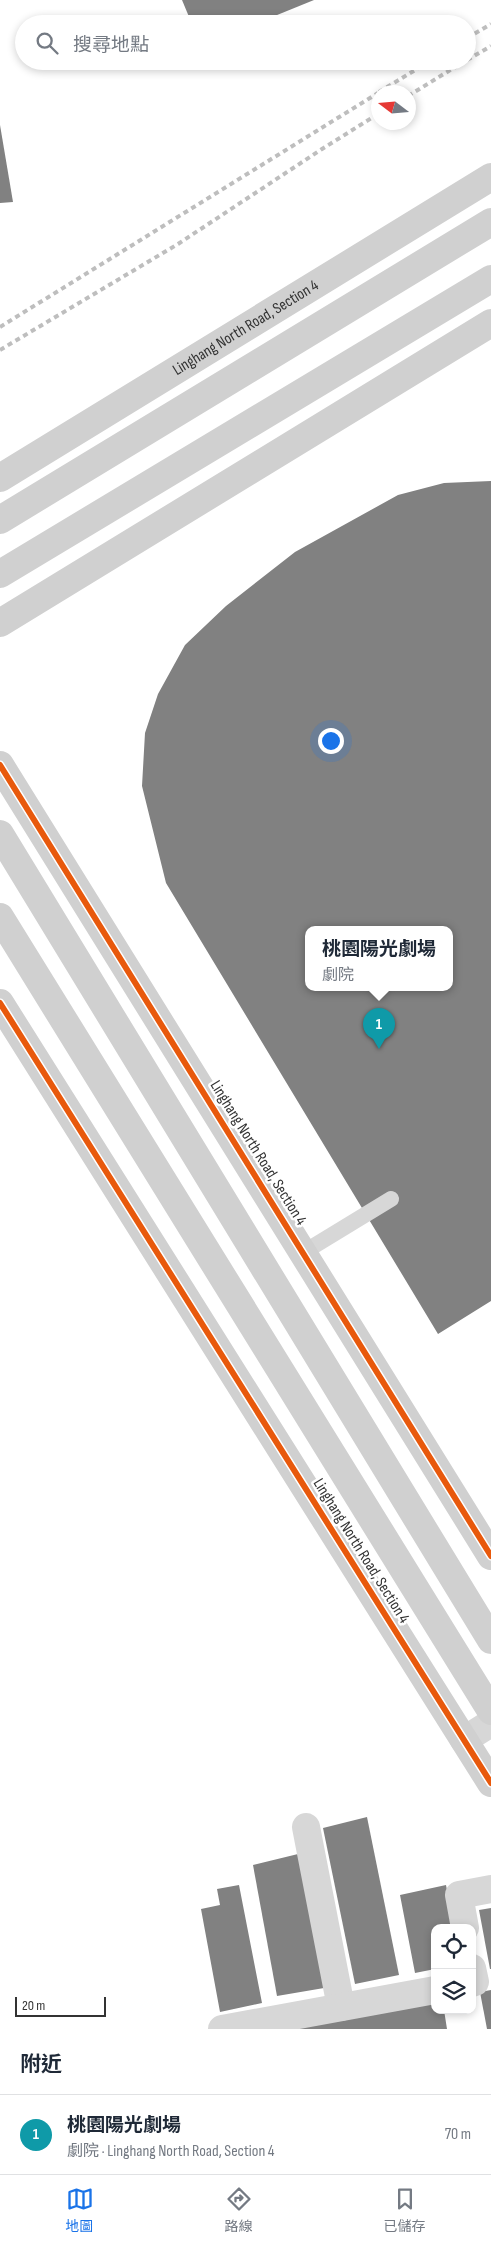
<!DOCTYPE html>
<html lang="zh-TW">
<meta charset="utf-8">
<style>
:root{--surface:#fff;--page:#f6f6f7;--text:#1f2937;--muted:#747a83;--line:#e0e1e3;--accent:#1a73e8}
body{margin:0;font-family:"Sofia Sans Condensed","Noto Sans TC",sans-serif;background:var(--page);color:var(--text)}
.controls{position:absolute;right:15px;bottom:15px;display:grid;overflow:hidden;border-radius:10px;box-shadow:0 2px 8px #0003}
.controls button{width:45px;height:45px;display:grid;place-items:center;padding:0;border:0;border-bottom:1px solid var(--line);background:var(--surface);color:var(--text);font:25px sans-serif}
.compass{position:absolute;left:371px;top:85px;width:45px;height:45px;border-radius:50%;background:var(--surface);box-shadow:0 2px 8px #0003;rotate:286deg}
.scale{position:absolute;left:15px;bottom:12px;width:91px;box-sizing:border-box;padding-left:5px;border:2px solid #333;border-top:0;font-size:14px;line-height:18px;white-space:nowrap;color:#333;-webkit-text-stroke:4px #fff;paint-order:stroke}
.you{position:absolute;left:330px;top:740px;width:18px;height:18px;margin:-12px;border:4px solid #fff;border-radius:50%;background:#1a73e8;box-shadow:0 0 0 8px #1a73e833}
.badge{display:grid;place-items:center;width:32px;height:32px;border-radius:50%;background:var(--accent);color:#fff;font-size:16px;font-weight:700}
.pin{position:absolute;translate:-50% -41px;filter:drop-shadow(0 1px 2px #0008)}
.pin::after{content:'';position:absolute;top:26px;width:18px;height:15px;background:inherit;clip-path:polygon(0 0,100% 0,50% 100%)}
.popup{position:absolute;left:305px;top:926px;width:148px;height:65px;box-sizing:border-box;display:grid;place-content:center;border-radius:10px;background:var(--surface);filter:drop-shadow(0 1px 4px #0005);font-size:16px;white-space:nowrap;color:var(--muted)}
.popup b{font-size:19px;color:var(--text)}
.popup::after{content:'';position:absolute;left:50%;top:100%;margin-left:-10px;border:10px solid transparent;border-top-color:var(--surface)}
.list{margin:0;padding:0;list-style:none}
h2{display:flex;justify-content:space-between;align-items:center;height:65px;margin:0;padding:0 20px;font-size:21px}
h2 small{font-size:16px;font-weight:400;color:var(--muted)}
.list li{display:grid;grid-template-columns:32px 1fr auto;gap:15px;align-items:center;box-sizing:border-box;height:80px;padding:0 20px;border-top:1px solid var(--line)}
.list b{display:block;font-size:19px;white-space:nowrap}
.list p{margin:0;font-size:16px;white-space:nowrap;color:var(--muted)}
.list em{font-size:16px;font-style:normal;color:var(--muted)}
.icon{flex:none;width:28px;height:28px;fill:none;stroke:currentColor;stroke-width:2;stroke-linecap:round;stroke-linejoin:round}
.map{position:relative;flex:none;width:491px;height:2029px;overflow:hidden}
.search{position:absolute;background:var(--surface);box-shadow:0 2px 8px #0003;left:15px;right:15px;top:15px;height:55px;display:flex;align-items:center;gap:12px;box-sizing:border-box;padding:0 18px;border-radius:28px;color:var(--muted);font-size:19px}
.sheet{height:145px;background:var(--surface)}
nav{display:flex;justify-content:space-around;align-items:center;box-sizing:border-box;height:70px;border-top:1px solid var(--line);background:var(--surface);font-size:14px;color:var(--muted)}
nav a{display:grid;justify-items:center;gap:2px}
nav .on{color:var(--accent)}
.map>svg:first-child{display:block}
.building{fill:#818181;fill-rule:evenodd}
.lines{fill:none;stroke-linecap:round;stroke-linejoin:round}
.lane{stroke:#d7d7d7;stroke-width:16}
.street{stroke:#d7d7d7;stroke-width:28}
.secondary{stroke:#d0d0d0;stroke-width:28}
.rail{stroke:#bebebe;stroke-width:4;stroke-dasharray:5 4;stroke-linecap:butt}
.cycleway-casing{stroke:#fff;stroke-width:9}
.cycleway{stroke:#e8590c;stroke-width:6}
.labels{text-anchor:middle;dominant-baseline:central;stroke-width:5;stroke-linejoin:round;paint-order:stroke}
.street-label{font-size:16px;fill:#333;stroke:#fff}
</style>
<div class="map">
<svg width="491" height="2029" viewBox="0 0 491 2029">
<rect width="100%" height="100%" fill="#fff"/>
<!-- building -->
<g class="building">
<path d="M182,0H314L255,24H192Z"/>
<path d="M0,125L13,202L0,203Z"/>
<path d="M491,481V1301L438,1334L166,883L142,786L145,733L158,694L185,645L226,606L295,552L398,495L444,483ZM309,930H449V988H309Z"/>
<path d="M367,1817L399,1975L355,1984L323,1828Z"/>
<path d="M298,1854L324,1988L277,1996L253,1865Z"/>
<path d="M239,1885L262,2003L220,2012L201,1909L220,1905L217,1889Z"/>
<path d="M446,1885L454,1928H435V1969L415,1973L400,1895Z"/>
<path d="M491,1908V1969H490L479,1910Z"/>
<path d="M491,1990V2029H487L480,1992Z"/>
<path d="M435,2002V2010H444L447,2029H294Z"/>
</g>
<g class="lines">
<!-- lane -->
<path class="lane" d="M304,1252L391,1199"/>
<!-- street -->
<g class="street">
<path d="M464,1740L491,1723"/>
<path d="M306,1827L341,2007"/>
<path d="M465,1928L459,1895L491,1889"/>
<path d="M472,1968L475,1982L472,1983"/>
<path d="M222,2029L435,1990"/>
</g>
<!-- secondary -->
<g class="secondary">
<path id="s1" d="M0,478L491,177"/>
<path d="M0,520L491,222"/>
<path d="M0,574L491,279"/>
<path d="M0,623L491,323"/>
<path d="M0,765L491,1556"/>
<path d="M0,834L491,1640"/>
<path d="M0,917L491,1711"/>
<path d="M0,1003L491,1783"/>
</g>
<!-- rail -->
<g class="rail">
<path d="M467,38L491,24"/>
<path d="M467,60L491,46"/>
<path d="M379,92L430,61"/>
<path d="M408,96L465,61"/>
<path d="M0,327L378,93"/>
<path d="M0,350L178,244L322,149L378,114"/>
</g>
<!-- cycleway casing -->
<g class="cycleway-casing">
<g id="cycleway">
<path d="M0,765L491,1556"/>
<path d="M0,1003L491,1783"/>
</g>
</g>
<!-- cycleway -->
<use href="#cycleway" class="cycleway"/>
</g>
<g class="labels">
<!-- street labels -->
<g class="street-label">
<text stroke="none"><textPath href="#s1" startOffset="288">Linghang North Road, Section 4</textPath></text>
<text transform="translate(258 1153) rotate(58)">Linghang North Road, Section 4</text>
<text transform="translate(361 1551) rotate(58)">Linghang North Road, Section 4</text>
</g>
</g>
</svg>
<div class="controls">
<button><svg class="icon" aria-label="locate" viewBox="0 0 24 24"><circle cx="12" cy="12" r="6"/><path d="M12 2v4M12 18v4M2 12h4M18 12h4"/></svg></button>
<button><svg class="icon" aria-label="layers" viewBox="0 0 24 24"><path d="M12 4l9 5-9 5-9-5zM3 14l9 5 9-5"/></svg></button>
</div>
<svg class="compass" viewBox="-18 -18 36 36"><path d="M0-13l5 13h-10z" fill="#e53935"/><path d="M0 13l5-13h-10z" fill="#747a83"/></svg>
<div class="scale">20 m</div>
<div class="you"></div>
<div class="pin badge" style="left:379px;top:1049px;background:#0f9aa8">1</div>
<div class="popup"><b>桃園陽光劇場</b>劇院</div>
<div class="search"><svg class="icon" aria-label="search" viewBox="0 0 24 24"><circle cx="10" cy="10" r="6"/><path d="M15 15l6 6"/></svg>搜尋地點</div>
</div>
<section class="sheet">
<h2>附近<small></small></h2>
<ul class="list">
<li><span class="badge" style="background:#0f9aa8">1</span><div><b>桃園陽光劇場</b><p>劇院 · Linghang North Road, Section 4</p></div><em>70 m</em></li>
</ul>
</section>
<nav>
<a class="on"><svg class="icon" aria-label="map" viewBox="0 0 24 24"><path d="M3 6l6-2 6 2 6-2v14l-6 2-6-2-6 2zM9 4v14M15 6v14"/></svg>地圖</a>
<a><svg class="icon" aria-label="directions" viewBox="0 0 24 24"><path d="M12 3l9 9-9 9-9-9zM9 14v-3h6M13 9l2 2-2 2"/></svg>路線</a>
<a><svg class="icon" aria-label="saved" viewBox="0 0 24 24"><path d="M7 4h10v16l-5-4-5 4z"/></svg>已儲存</a>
</nav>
